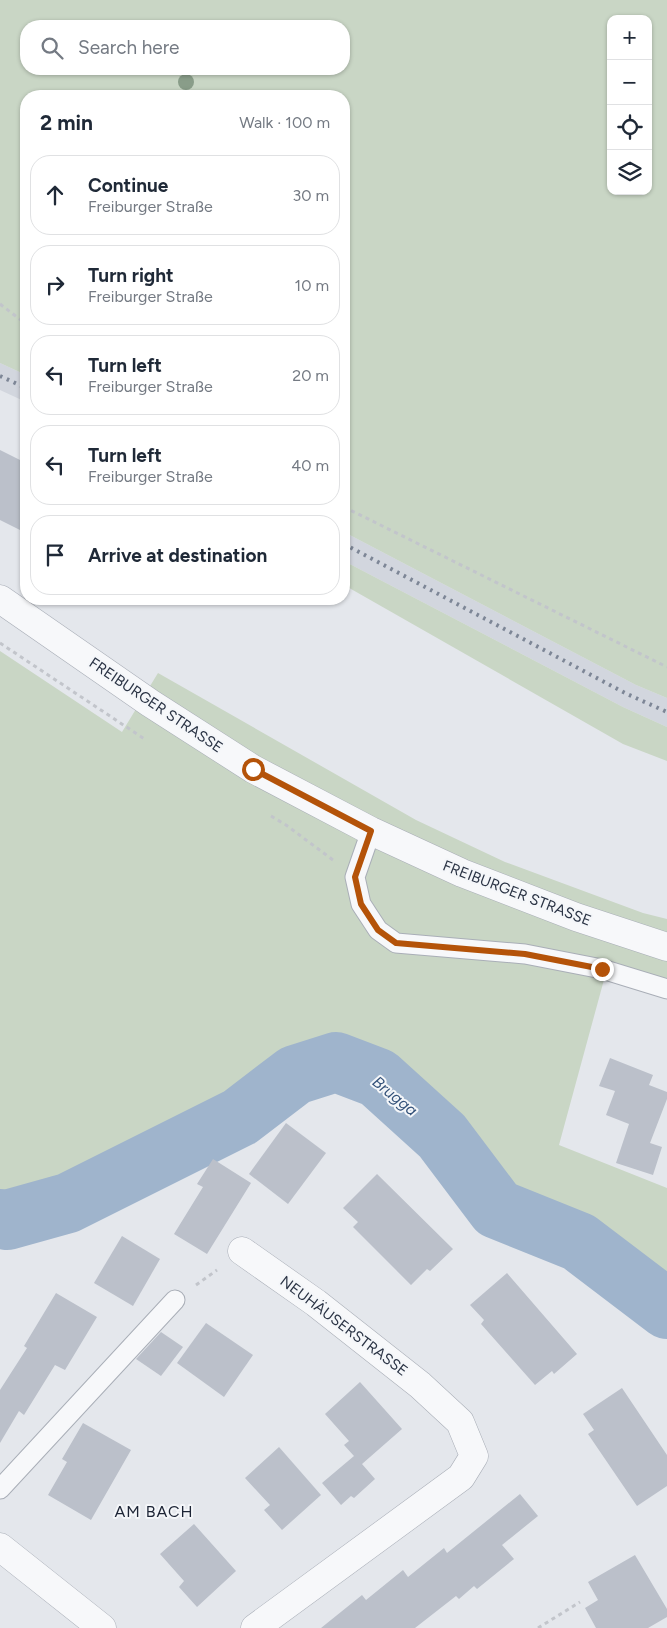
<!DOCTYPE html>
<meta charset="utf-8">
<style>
:root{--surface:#fff;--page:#f2f2f3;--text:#1f2937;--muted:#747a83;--line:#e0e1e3}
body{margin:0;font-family:Figtree,sans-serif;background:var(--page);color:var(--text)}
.controls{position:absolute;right:15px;top:15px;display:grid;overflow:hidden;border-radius:10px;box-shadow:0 1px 4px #0004}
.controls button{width:45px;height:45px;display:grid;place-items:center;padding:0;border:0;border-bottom:1px solid var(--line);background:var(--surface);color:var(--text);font:25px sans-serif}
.stop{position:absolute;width:15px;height:15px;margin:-11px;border:4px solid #b45309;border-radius:50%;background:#fff}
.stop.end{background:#b45309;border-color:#fff;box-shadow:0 1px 5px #0008}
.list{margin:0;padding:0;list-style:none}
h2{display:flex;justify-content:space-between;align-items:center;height:65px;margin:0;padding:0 20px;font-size:21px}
h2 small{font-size:16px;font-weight:400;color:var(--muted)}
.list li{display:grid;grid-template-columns:32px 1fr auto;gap:15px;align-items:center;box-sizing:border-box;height:80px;margin:0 10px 10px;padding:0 10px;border:1px solid var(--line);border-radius:20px}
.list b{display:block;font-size:19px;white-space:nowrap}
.list p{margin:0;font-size:16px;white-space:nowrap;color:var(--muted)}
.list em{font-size:16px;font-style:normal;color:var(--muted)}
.icon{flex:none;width:28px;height:28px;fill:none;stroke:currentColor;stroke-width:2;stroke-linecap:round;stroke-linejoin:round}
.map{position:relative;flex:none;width:667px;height:1628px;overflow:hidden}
.search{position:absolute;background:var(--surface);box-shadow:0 1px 4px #0004;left:20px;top:20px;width:330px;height:55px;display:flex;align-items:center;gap:12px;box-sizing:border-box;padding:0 18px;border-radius:20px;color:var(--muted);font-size:19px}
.panel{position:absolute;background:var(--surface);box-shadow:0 1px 4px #0004;left:20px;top:90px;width:330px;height:515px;border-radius:20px}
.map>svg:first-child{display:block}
.built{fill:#d2d6de}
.green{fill:#c9d6c5;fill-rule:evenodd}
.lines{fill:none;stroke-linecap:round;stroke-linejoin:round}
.river{stroke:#9fb4cc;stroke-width:60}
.building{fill:#bbc0ca}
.service-casing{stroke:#a9aeb7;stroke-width:21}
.minor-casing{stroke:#a9aeb7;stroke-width:29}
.tertiary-casing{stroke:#a9aeb7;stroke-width:29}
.path{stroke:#c2c5cb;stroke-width:3;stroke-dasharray:4 4;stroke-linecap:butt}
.service{stroke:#f7f8fa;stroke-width:19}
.minor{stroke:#f7f8fa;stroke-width:28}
.tertiary{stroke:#f7f8fa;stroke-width:28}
.rail{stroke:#7d8696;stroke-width:4;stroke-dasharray:2.5 5;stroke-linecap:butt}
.tree{fill:#899d89}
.route{stroke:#b45309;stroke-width:6}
.labels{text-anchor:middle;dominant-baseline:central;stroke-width:4;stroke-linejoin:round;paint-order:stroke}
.street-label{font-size:15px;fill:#2b3445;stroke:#f4f6f9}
.water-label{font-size:16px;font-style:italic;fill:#34527a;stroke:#f4f6f9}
.neighbourhood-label{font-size:16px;letter-spacing:1px;fill:#1d2536;stroke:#f4f6f9}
</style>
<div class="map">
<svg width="667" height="1628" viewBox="0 0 667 1628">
<rect width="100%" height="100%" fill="#e4e7ec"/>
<!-- built -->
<g class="built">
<path d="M0,363L26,375V402L0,390Z"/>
<path d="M344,532L636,685L667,698V727L623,707L344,561Z"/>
</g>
<!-- green -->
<g class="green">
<path d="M0,0H667V698L636,685L344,532V96H26V375L0,363ZM611,19H648V191H611ZM26,26H344V69H26Z"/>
<path d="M344,561L623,707L667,727V761L623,744L344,585Z"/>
<path d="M0,651L122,732L158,673L416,820L505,862L643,913L667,919V995L605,976L559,1145L667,1188V1338L581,1273L473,1211L358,1079L305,1081L246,1121L84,1211L0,1232Z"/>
</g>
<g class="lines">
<!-- river -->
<path class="river" d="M0,1219L7,1220L68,1203L240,1117L295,1075L336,1062L378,1078L442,1136L497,1209L579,1242L667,1309"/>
</g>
<!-- building -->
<g class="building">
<path d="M0,450L26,463V533L0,520Z"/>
<path d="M610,1058L653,1075L649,1085L667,1092V1099L650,1143L662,1147L653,1175L616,1163L629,1124L606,1115L615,1091L599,1086Z"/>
<path d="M286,1123L326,1153L288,1204L249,1174Z"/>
<path d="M213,1159L251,1183L207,1254L174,1234L203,1187L197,1184Z"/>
<path d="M377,1174L453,1249L430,1271L427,1269L411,1285L353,1227L358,1222L343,1208Z"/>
<path d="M122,1236L160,1259L133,1306L94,1283Z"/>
<path d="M507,1273L577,1354L554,1374L552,1371L535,1385L481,1324L484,1320L470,1305Z"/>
<path d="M56,1293L97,1317L65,1370L55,1365L24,1415L19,1411L0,1443V1390L27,1348L24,1346Z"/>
<path d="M206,1323L253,1355L224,1397L177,1363Z"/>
<path d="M161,1332L183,1347L161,1376L136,1359Z"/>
<path d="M360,1382L402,1429L362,1464L375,1479L354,1498L351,1496L341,1505L322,1483L354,1456L344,1445L349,1441L325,1414Z"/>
<path d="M622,1388L667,1455V1486L637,1506L588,1434L594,1430L583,1414Z"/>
<path d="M83,1423L131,1450L91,1520L48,1495L67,1462L62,1459Z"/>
<path d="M279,1447L321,1495L282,1530L264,1510L270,1505L245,1478Z"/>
<path d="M520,1494L538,1516L502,1545L514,1559L477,1589L474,1586L459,1599L456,1596L415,1628H321L362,1595L366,1600L403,1570L408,1577L444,1548L447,1553Z"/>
<path d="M194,1524L236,1571L197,1607L179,1587L184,1581L160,1554Z"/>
<path d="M635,1555L667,1609V1617L648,1628H596L585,1608L598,1600L588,1582Z"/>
</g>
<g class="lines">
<!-- service casing -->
<g class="service-casing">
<g id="service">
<path d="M371,831L355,877L361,904L378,930L396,943L525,954L602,969L667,989"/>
<path d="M0,1489L175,1300"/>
</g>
</g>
<!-- minor casing -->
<g class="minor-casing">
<g id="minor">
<path d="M242,1251L316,1303L420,1385L460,1422L474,1456L461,1477L255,1628"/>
<path d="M0,1547L102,1628"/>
</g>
</g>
<!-- tertiary casing -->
<g class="tertiary-casing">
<path id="tertiary" d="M0,599L150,703L253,769L371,831L462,873L576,917L667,947"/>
</g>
<!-- path -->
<g class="path">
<path d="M0,304L26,324"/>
<path d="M344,507L667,667"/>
<path d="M0,643L146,740"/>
<path d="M271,816L286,825L333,860"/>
<path d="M196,1285L217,1270"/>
<path d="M538,1628L580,1602"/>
</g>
<!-- service -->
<use href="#service" class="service"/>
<!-- minor -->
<use href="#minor" class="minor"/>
<!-- tertiary -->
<use href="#tertiary" class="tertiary"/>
<!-- rail -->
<g class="rail">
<path d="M0,376L26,388"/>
<path d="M344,544L627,694L667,712"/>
</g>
</g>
<!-- trees -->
<circle class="tree" cx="186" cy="82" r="8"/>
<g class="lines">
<!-- route -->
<path class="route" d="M253,769L371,831L355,877L361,904L378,930L396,943L525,954L602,969"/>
</g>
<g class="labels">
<!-- street labels -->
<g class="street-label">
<text transform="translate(156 705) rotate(34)">FREIBURGER STRASSE</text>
<text transform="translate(517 893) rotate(21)">FREIBURGER STRASSE</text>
<text transform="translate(344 1326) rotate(37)">NEUHÄUSERSTRASSE</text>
</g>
<!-- water labels -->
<g class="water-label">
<text transform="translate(395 1096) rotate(39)">Brugga</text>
</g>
<!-- neighbourhood labels -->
<g class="neighbourhood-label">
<text x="154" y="1511">AM BACH</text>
</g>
</g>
</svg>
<div class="controls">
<button>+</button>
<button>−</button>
<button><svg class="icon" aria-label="locate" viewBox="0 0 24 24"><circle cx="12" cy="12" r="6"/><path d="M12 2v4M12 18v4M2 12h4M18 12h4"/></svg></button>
<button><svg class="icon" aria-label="layers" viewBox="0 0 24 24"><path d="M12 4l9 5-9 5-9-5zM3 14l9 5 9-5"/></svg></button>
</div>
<div class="stop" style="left:253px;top:769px"></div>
<div class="stop end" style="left:602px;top:969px"></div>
<div class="search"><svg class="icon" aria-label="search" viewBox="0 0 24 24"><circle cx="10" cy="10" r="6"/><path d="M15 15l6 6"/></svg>Search here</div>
<section class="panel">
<h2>2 min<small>Walk · 100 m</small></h2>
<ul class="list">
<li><svg class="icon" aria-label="ahead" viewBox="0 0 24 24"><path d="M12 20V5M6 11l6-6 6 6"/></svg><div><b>Continue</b><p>Freiburger Straße</p></div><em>30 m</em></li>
<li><svg class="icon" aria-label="right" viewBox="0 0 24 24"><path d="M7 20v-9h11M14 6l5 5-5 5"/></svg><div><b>Turn right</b><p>Freiburger Straße</p></div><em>10 m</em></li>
<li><svg class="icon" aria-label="left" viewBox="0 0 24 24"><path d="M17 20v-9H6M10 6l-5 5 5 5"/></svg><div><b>Turn left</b><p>Freiburger Straße</p></div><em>20 m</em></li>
<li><svg class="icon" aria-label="left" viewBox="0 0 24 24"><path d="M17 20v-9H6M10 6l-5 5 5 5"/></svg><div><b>Turn left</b><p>Freiburger Straße</p></div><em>40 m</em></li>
<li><svg class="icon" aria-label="arrive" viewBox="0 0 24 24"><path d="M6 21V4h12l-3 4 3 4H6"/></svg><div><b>Arrive at destination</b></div></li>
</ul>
</section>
</div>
